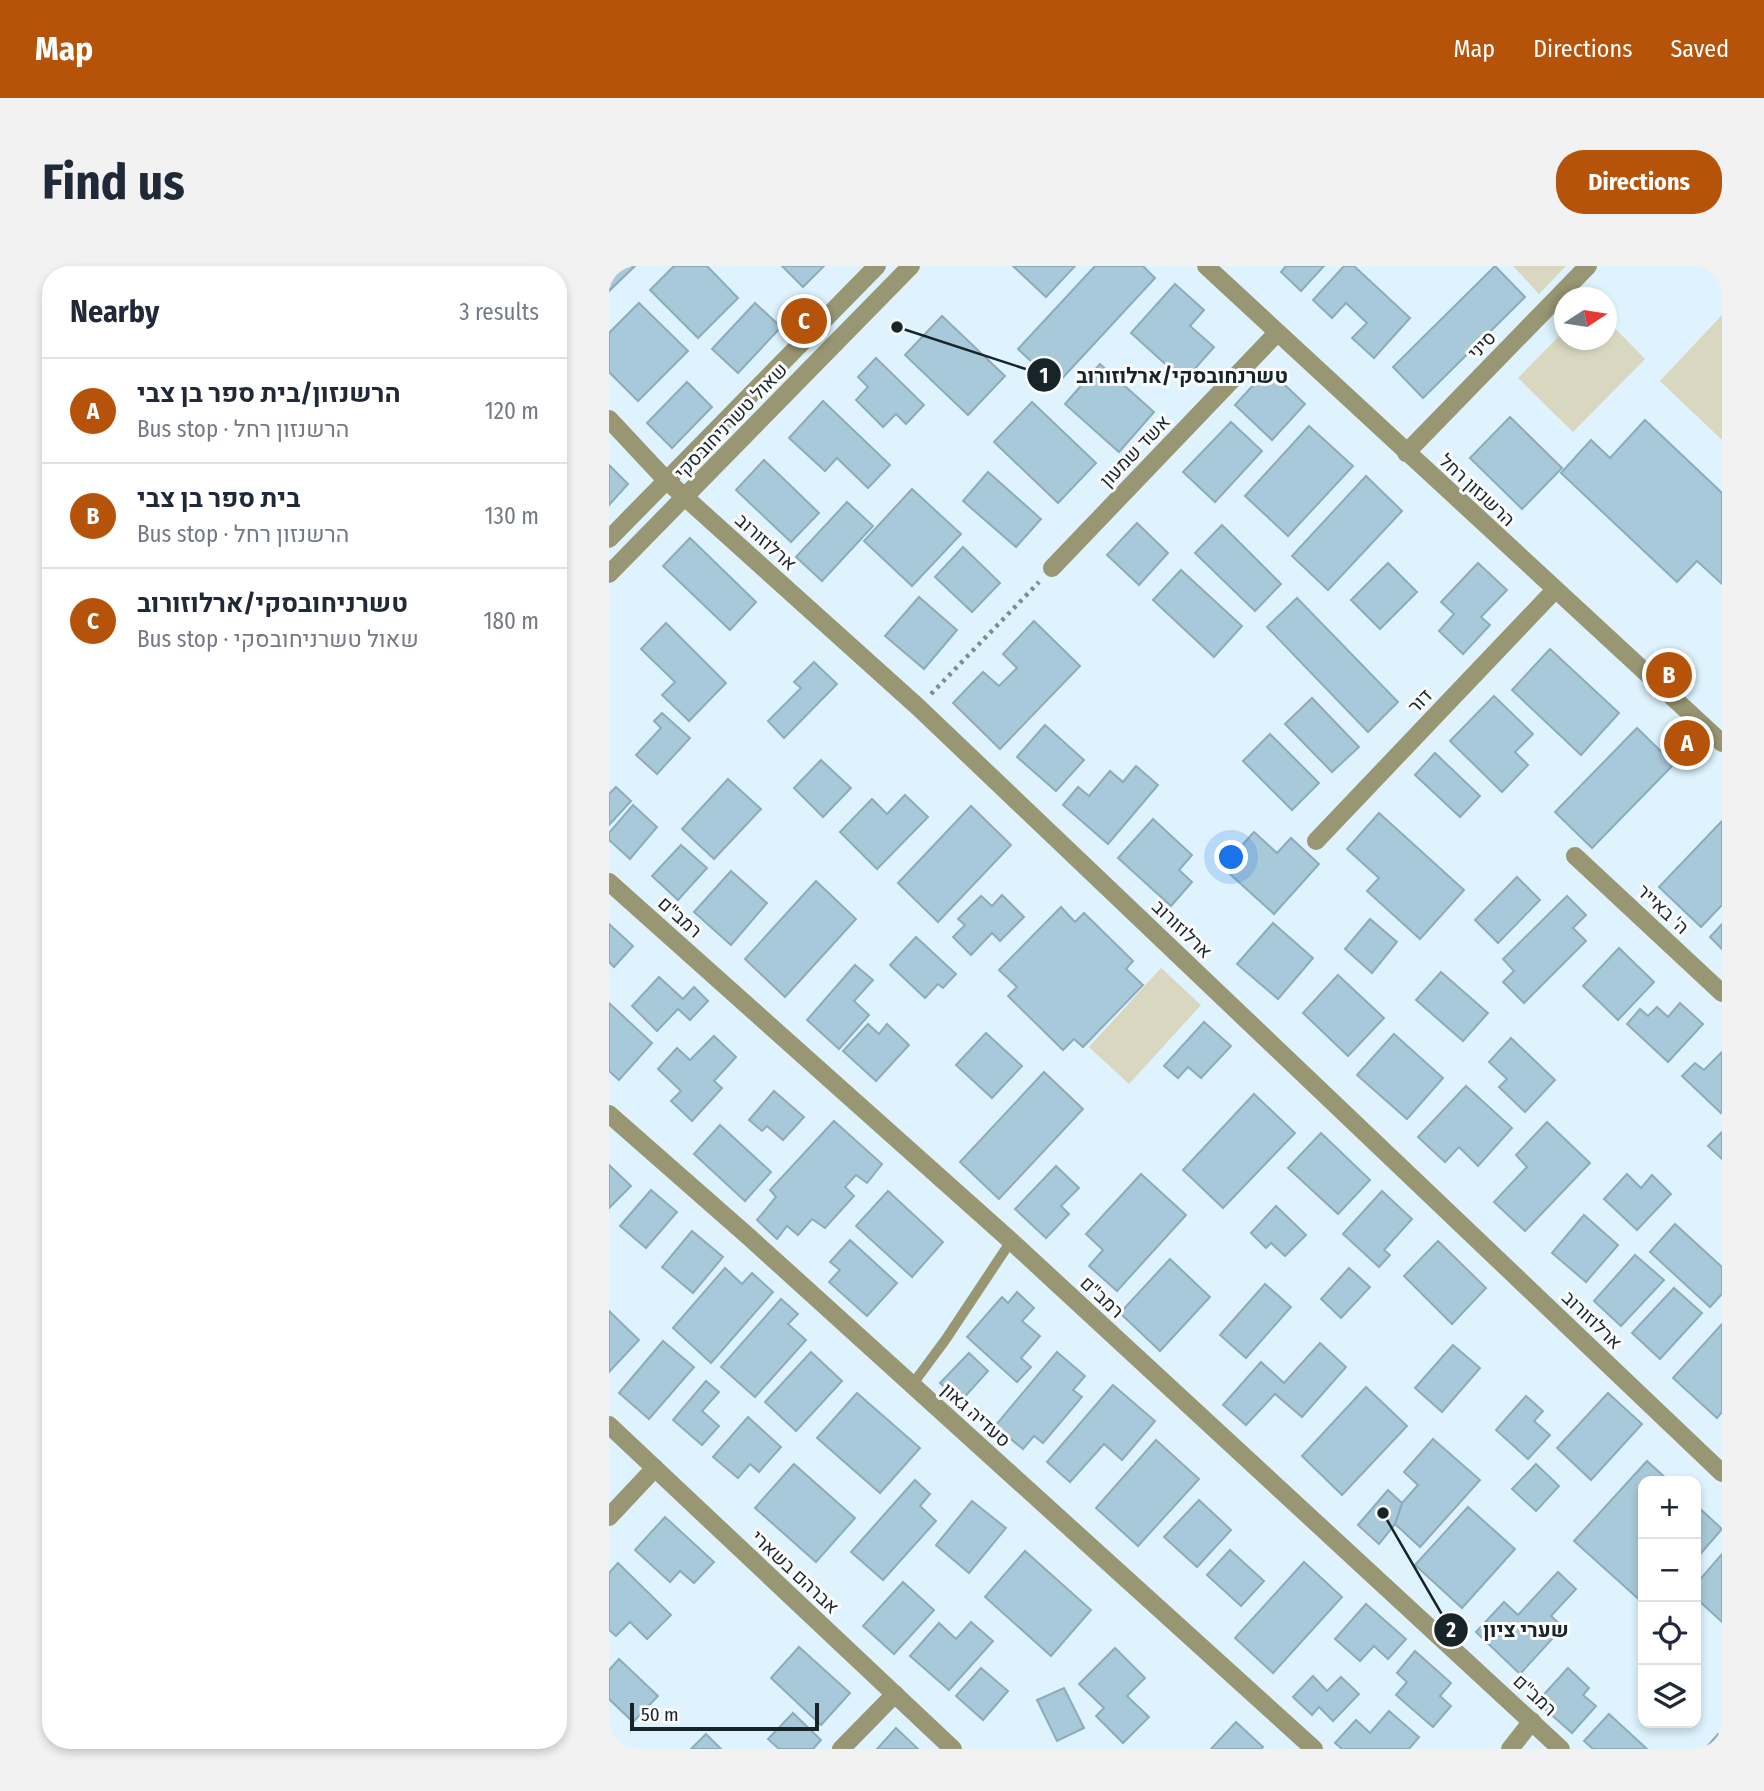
<!DOCTYPE html>
<meta charset="utf-8">
<style>
:root{--surface:#fff;--page:#f2f2f3;--text:#1f2937;--muted:#747a83;--line:#e0e1e3;--accent:#b45309}
body{margin:0;font-family:"Fira Sans Condensed",Heebo,sans-serif;background:var(--page);color:var(--text)}
.controls{position:absolute;right:21px;bottom:21px;display:grid;overflow:hidden;border-radius:14px;box-shadow:0 4px 10px #0003}
.controls button{width:63px;height:63px;display:grid;place-items:center;padding:0;border:0;border-bottom:2px solid var(--line);background:var(--surface);color:var(--text);font:35px sans-serif}
.compass{position:absolute;left:945px;top:21px;width:63px;height:63px;border-radius:50%;background:var(--surface);box-shadow:0 4px 10px #0003;rotate:78deg}
.scale{position:absolute;left:21px;bottom:18px;width:189px;box-sizing:border-box;padding-left:7px;border:4px solid #17242a;border-top:0;font-size:19px;line-height:24px;white-space:nowrap;color:#17242a;-webkit-text-stroke:5px #fcfcfc;paint-order:stroke}
.you{position:absolute;left:623px;top:592px;width:24px;height:24px;margin:-18px;border:5px solid #fff;border-radius:50%;background:#1a73e8;box-shadow:0 0 0 10px #1a73e833}
.badge{display:grid;place-items:center;width:46px;height:46px;border-radius:50%;background:var(--accent);color:#fff;font-size:23px;font-weight:700}
.pin{position:absolute;translate:-50% -50%;border:4px solid #fff;box-shadow:0 2px 7px #0006}
.list{margin:0;padding:0;list-style:none}
h2{display:flex;justify-content:space-between;align-items:center;height:91px;margin:0;padding:0 28px;font-size:30px}
h2 small{font-size:23px;font-weight:400;color:var(--muted)}
.list li{display:grid;grid-template-columns:46px 1fr auto;gap:21px;align-items:center;box-sizing:border-box;height:105px;padding:0 28px;border-top:2px solid var(--line)}
.list b{display:block;font-size:26px;white-space:nowrap}
.list p{margin:0;font-size:23px;white-space:nowrap;color:var(--muted)}
.list em{font-size:23px;font-style:normal;color:var(--muted)}
.icon{flex:none;width:38px;height:38px;fill:none;stroke:currentColor;stroke-width:2;stroke-linecap:round;stroke-linejoin:round}
.map{position:relative;flex:none;width:1113px;height:1483px;overflow:hidden;border-radius:28px}
header{display:flex;align-items:center;gap:42px;box-sizing:border-box;height:98px;padding:0 35px;background:var(--accent);color:#fff}
header strong{font-size:33px}
nav{display:flex;gap:38px;margin-inline-start:auto;font-size:24px}
.intro{display:flex;align-items:center;justify-content:space-between;box-sizing:border-box;height:168px;padding:0 42px}
h1{margin:0;font-size:49px}
.button{padding:18px 32px;border-radius:28px;background:var(--accent);color:#fff;font-size:24px;font-weight:700}
main{display:flex;gap:42px;padding:0 42px}
aside{flex:1;background:var(--surface);border-radius:28px;box-shadow:0 4px 10px #0003}
.map>svg:first-child{display:block}
.green{fill:#d9d7c0}
.building{fill:#a8c9da;stroke:#8bacbc;stroke-width:2}
.lines{fill:none;stroke-linecap:round;stroke-linejoin:round}
.path{stroke:#7b8c94;stroke-width:4.5;stroke-dasharray:3.5 5;stroke-linecap:butt}
.service{stroke:#999673;stroke-width:10}
.minor{stroke:#999673;stroke-width:18}
.tertiary{stroke:#999673;stroke-width:18}
.labels{text-anchor:middle;dominant-baseline:central;stroke-width:6;stroke-linejoin:round;paint-order:stroke}
.street-label{font-size:19px;fill:#17242a;stroke:#fcfcfc}
.leader{fill:none;stroke:#17242a;stroke-width:2.5}
.callout-dot{fill:#17242a;stroke:#fcfcfc;stroke-width:2.5}
.mark-label{font-size:21px;text-anchor:middle;font-weight:bold;fill:#fff}
.callout-label{font-size:21px;text-anchor:middle;font-weight:bold;fill:#17242a;stroke:#fcfcfc;stroke-width:6;stroke-linejoin:round;paint-order:stroke}
</style>
<header>
<strong>Map</strong>
<nav><a>Map</a><a>Directions</a><a>Saved</a></nav>
</header>
<div class="intro"><h1>Find us</h1><a class="button">Directions</a></div>
<main>
<aside>
<h2>Nearby<small>3 results</small></h2>
<ul class="list">
<li><span class="badge">A</span><div><b>הרשנזון/בית ספר בן צבי</b><p>Bus stop · הרשנזון רחל</p></div><em>120 m</em></li>
<li><span class="badge">B</span><div><b>בית ספר בן צבי</b><p>Bus stop · הרשנזון רחל</p></div><em>130 m</em></li>
<li><span class="badge">C</span><div><b>טשרניחובסקי/ארלוזורוב</b><p>Bus stop · שאול טשרניחובסקי</p></div><em>180 m</em></li>
</ul>
</aside>
<div class="map">
<svg width="1113" height="1483" viewBox="0 0 1113 1483">
<rect width="100%" height="100%" fill="#def3fd"/>
<!-- green -->
<g class="green">
<path d="M904,0H957L930,28Z"/>
<path d="M1113,49V174L1051,115Z"/>
<path d="M998,54L1036,93L964,166L909,112L955,65L956,74H998Z"/>
<path d="M552,702L592,739L520,818L480,781Z"/>
</g>
<!-- building -->
<g class="building">
<path d="M0,0H26L0,25Z"/>
<path d="M65,0H98L129,32L89,72L41,24Z"/>
<path d="M173,0H215L194,21Z"/>
<path d="M404,0H466L437,31Z"/>
<path d="M486,0H534L546,12L447,119L409,83Z"/>
<path d="M677,0H715L692,25L672,6Z"/>
<path d="M735,0H745L801,52L765,92L743,72L758,57L737,37L723,52L704,34Z"/>
<path d="M886,0L916,31L814,132L784,101Z"/>
<path d="M566,18L595,44L581,60L605,81L575,115L522,67Z"/>
<path d="M30,37L79,85L29,135L0,106V67Z"/>
<path d="M146,37L172,61L129,107L103,83Z"/>
<path d="M333,50L396,110L359,149L296,89Z"/>
<path d="M267,92L315,139L297,158L287,148L274,161L247,134L259,121L249,111Z"/>
<path d="M491,98L545,146L510,186L456,138Z"/>
<path d="M659,103L696,138L663,174L626,139Z"/>
<path d="M78,116L103,141L63,182L38,157Z"/>
<path d="M214,135L281,199L259,222L228,192L216,205L180,172Z"/>
<path d="M423,136L487,197L449,237L385,176Z"/>
<path d="M901,151L953,202L913,243L861,192Z"/>
<path d="M1036,154L1113,227V318L1088,295L1068,316L952,207L982,174L1001,192Z"/>
<path d="M622,156L653,185L606,236L574,206Z"/>
<path d="M700,160L744,200L679,270L636,230Z"/>
<path d="M155,194L210,247L182,276L127,224Z"/>
<path d="M0,199L19,218L0,239Z"/>
<path d="M379,206L432,253L407,281L354,235Z"/>
<path d="M757,210L793,245L719,324L683,290Z"/>
<path d="M303,223L352,268L303,320L255,275Z"/>
<path d="M238,236L264,260L213,315L187,291Z"/>
<path d="M528,257L559,287L530,319L498,289Z"/>
<path d="M613,259L672,318L646,345L586,287Z"/>
<path d="M81,272L147,336L121,364L54,300Z"/>
<path d="M354,281L391,317L363,346L326,311Z"/>
<path d="M779,297L808,326L771,363L742,334Z"/>
<path d="M869,297L898,324L872,351L881,359L854,388L830,365L845,348L832,336Z"/>
<path d="M572,304L633,360L605,391L544,334Z"/>
<path d="M310,331L348,364L315,403L276,370Z"/>
<path d="M688,332L789,436L759,466L658,361Z"/>
<path d="M425,355L471,400L391,483L344,437L374,406L390,420L408,402L394,388Z"/>
<path d="M57,357L117,417L80,455L53,429L66,416L32,383Z"/>
<path d="M941,383L1010,447L972,489L903,424Z"/>
<path d="M205,396L228,418L175,472L159,455L192,422L185,416Z"/>
<path d="M885,430L924,468L906,486L919,499L893,526L841,475Z"/>
<path d="M703,432L750,481L723,506L676,458Z"/>
<path d="M53,447L81,472L48,508L27,489L52,462L45,455Z"/>
<path d="M436,459L475,494L447,525L408,491Z"/>
<path d="M1028,462L1065,498L983,582L946,546Z"/>
<path d="M661,468L710,517L683,544L634,495Z"/>
<path d="M826,487L871,530L851,551L806,509Z"/>
<path d="M212,494L242,522L214,551L185,522Z"/>
<path d="M527,500L549,519L499,578L454,539L469,521L480,530L501,505L514,516Z"/>
<path d="M119,513L152,543L105,593L73,563Z"/>
<path d="M7,521L22,535L0,559V528Z"/>
<path d="M296,529L319,551L268,603L231,566L263,533L278,548Z"/>
<path d="M24,539L48,561L21,593L0,574V567Z"/>
<path d="M362,540L402,579L329,656L289,617Z"/>
<path d="M770,547L855,624L811,673L758,625L770,612L738,583Z"/>
<path d="M544,553L583,589L570,604L583,616L562,640L509,592Z"/>
<path d="M1113,555V639L1092,661L1050,621Z"/>
<path d="M645,566L668,587L682,572L710,598L665,648L613,601Z"/>
<path d="M72,579L98,602L69,634L43,610Z"/>
<path d="M122,605L158,637L122,679L85,646Z"/>
<path d="M908,611L931,634L889,677L866,654Z"/>
<path d="M207,615L247,653L176,731L136,693Z"/>
<path d="M393,629L415,651L391,675L383,667L362,689L344,671L356,659L349,653L372,630L383,640Z"/>
<path d="M958,630L977,649L964,662L977,675L915,737L894,716L905,705L894,693Z"/>
<path d="M452,641L466,656L475,647L524,695L517,703L534,719L474,781L465,773L454,784L399,730L408,721L390,704Z"/>
<path d="M761,653L788,676L763,707L736,683Z"/>
<path d="M664,657L704,692L669,733L628,698Z"/>
<path d="M0,658L24,680L5,701L0,696Z"/>
<path d="M1113,658V683L1101,671Z"/>
<path d="M307,671L347,708L334,722L329,718L316,732L281,699Z"/>
<path d="M1010,682L1045,716L1009,754L974,720Z"/>
<path d="M246,699L264,714L245,735L260,749L230,783L198,754Z"/>
<path d="M832,706L879,747L854,775L807,734Z"/>
<path d="M729,709L775,752L739,790L694,747Z"/>
<path d="M50,711L74,733L85,721L99,735L81,754L69,743L48,765L23,740Z"/>
<path d="M0,737L43,777L10,814L0,805Z"/>
<path d="M1071,737L1094,758L1059,796L1018,758L1031,743L1039,750L1048,741L1059,751Z"/>
<path d="M595,756L622,780L592,812L579,801L569,812L555,800Z"/>
<path d="M259,758L270,768L278,758L300,779L267,815L234,785Z"/>
<path d="M377,767L413,800L383,832L347,799Z"/>
<path d="M785,768L834,812L798,853L748,809Z"/>
<path d="M105,770L127,791L105,815L113,822L83,855L62,835L72,825L49,803L68,782L81,794Z"/>
<path d="M902,772L946,814L916,846L890,821L898,813L880,796Z"/>
<path d="M1113,786V846L1112,847L1073,810L1086,797L1095,804Z"/>
<path d="M435,806L474,843L390,933L351,896Z"/>
<path d="M857,820L903,862L869,900L850,881L836,896L809,871Z"/>
<path d="M165,825L195,851L174,874L158,860L153,865L140,854Z"/>
<path d="M645,828L686,867L614,942L574,904Z"/>
<path d="M225,855L273,898L258,917L247,909L236,921L245,930L216,962L203,953L189,969L178,960L168,973L148,954L167,931L161,924Z"/>
<path d="M938,856L981,897L916,965L885,936L918,901L907,889Z"/>
<path d="M111,859L162,906L136,935L85,888Z"/>
<path d="M1113,866V893L1099,880Z"/>
<path d="M712,867L761,914L729,948L679,902Z"/>
<path d="M0,899L22,920L0,942Z"/>
<path d="M447,900L470,922L452,940L460,948L437,972L406,943Z"/>
<path d="M532,908L577,949L508,1025L480,1000L494,984L477,968Z"/>
<path d="M1018,908L1032,922L1043,909L1062,928L1028,964L995,933Z"/>
<path d="M42,924L68,946L37,982L11,960Z"/>
<path d="M279,925L334,976L303,1011L247,960Z"/>
<path d="M773,925L803,953L775,984L781,989L770,1001L734,968Z"/>
<path d="M667,940L697,969L676,990L662,977L657,982L642,967Z"/>
<path d="M975,949L1009,979L977,1016L943,987Z"/>
<path d="M1066,958L1113,1001V1028L1101,1041L1041,986Z"/>
<path d="M83,965L114,991L84,1027L53,1001Z"/>
<path d="M241,974L288,1017L258,1050L220,1016L231,1004L221,996Z"/>
<path d="M829,975L877,1022L843,1058L795,1010Z"/>
<path d="M1026,989L1055,1014L1012,1060L985,1035Z"/>
<path d="M561,993L601,1031L551,1085L511,1047Z"/>
<path d="M116,1002L133,1018L143,1007L164,1026L102,1097L64,1062Z"/>
<path d="M740,1002L761,1021L732,1052L712,1033Z"/>
<path d="M656,1018L682,1041L637,1092L611,1069Z"/>
<path d="M1065,1022L1093,1047L1051,1093L1023,1067Z"/>
<path d="M408,1026L425,1042L413,1055L431,1070L412,1092L422,1101L408,1116L358,1071L393,1031L399,1037Z"/>
<path d="M172,1033L189,1048L179,1058L197,1074L146,1131L112,1101Z"/>
<path d="M0,1045L30,1074L0,1106Z"/>
<path d="M1113,1058V1146L1108,1152L1064,1112Z"/>
<path d="M54,1075L85,1101L40,1153L10,1127Z"/>
<path d="M711,1077L737,1101L693,1151L666,1128L637,1159L614,1139L652,1096L675,1117Z"/>
<path d="M844,1079L871,1102L833,1146L806,1122Z"/>
<path d="M202,1086L233,1115L187,1165L156,1136Z"/>
<path d="M448,1086L476,1110L464,1124L473,1131L434,1177L425,1170L414,1183L386,1160Z"/>
<path d="M360,1087L379,1105L351,1136L331,1117Z"/>
<path d="M97,1115L110,1126L93,1145L110,1160L93,1179L64,1154Z"/>
<path d="M504,1119L546,1155L513,1194L495,1178L461,1216L438,1196Z"/>
<path d="M757,1121L798,1160L733,1229L693,1190Z"/>
<path d="M248,1127L311,1182L271,1227L208,1172Z"/>
<path d="M999,1127L1033,1158L982,1214L948,1182Z"/>
<path d="M917,1130L934,1145L925,1155L941,1169L919,1193L887,1164Z"/>
<path d="M139,1151L172,1181L150,1206L141,1198L129,1212L104,1191Z"/>
<path d="M824,1173L871,1214L811,1281L786,1258L793,1237L809,1219L795,1206Z"/>
<path d="M547,1174L590,1213L529,1280L487,1242Z"/>
<path d="M1038,1195L1060,1215H1034V1337L965,1275Z"/>
<path d="M185,1198L246,1252L207,1296L146,1242Z"/>
<path d="M927,1198L950,1220L927,1245L903,1223Z"/>
<path d="M306,1214L321,1228L311,1240L327,1255L274,1314L242,1286Z"/>
<path d="M779,1224L793,1237L786,1258L770,1278L749,1259Z"/>
<path d="M590,1234L622,1264L588,1301L555,1271Z"/>
<path d="M363,1235L397,1262L360,1307L327,1279Z"/>
<path d="M1087,1239L1113,1263L1087,1293Z"/>
<path d="M859,1241L906,1283L853,1342L806,1299Z"/>
<path d="M56,1251L105,1296L85,1317L71,1305L61,1316L26,1284Z"/>
<path d="M621,1284L655,1315L632,1340L598,1309Z"/>
<path d="M416,1285L482,1344L442,1390L376,1331Z"/>
<path d="M1113,1288V1356L1087,1332V1318Z"/>
<path d="M695,1296L733,1331L664,1407L626,1372Z"/>
<path d="M9,1297L62,1349L38,1373L21,1356L7,1370L0,1364V1307Z"/>
<path d="M949,1306L967,1323L942,1350L954,1361L911,1408L867,1366L895,1336L909,1349Z"/>
<path d="M294,1316L325,1344L285,1388L254,1360Z"/>
<path d="M757,1338L797,1373L779,1393L765,1380L751,1395L726,1373Z"/>
<path d="M362,1356L384,1375L340,1424L301,1390L330,1357L347,1373Z"/>
<path d="M190,1381L241,1427L212,1459L162,1412Z"/>
<path d="M506,1382L536,1412L518,1430L540,1451L514,1477L487,1450L495,1442L470,1418Z"/>
<path d="M806,1385L842,1417L831,1430L842,1440L824,1461L787,1429L798,1416L788,1407Z"/>
<path d="M10,1393L49,1430L24,1456L0,1433V1404Z"/>
<path d="M372,1402L399,1425L374,1454L347,1430Z"/>
<path d="M959,1402L980,1422L974,1429L987,1440L963,1467L928,1436Z"/>
<path d="M704,1410L718,1425L732,1411L750,1428L724,1455L710,1441L703,1449L684,1431Z"/>
<path d="M455,1422L475,1462L448,1475L428,1434Z"/>
<path d="M780,1445L810,1471L800,1483H733L726,1477L747,1454L761,1467Z"/>
<path d="M184,1447L212,1474L204,1483H170L159,1473Z"/>
<path d="M1000,1448L1038,1483H984L975,1475Z"/>
<path d="M627,1456L654,1481L652,1483H602Z"/>
<path d="M287,1462L309,1483H268Z"/>
<path d="M97,1468L112,1483H82Z"/>
<path d="M1109,1468L1113,1471V1483H1096Z"/>
</g>
<g class="lines">
<!-- path -->
<path class="path" d="M322,428L430,316"/>
<!-- service -->
<path class="service" d="M303,1119L337,1073L402,975"/>
<!-- minor -->
<g class="minor">
<path d="M0,153L58,215L309,441L1113,1207"/>
<path d="M797,187L979,0"/>
<path d="M443,302L668,67"/>
<path d="M707,575L945,325"/>
<path d="M966,590L1113,727"/>
<path d="M0,616L402,975L952,1483"/>
<path d="M0,848L140,971L705,1483"/>
<path d="M0,1159L344,1483"/>
<path d="M0,1251L46,1202"/>
<path d="M232,1483L286,1428"/>
<path d="M901,1483L923,1455"/>
</g>
<!-- tertiary -->
<g class="tertiary">
<path d="M597,0L1113,477"/>
<path d="M0,273L268,0"/>
<path d="M0,308L302,0"/>
</g>
</g>
<g class="labels">
<!-- street labels -->
<g class="street-label">
<text transform="translate(873 79) rotate(-46)">סיני</text>
<text transform="translate(122 155) rotate(-46)">שאול טשרניחובסקי</text>
<text transform="translate(526 185) rotate(-46)">אשד שמעון</text>
<text transform="translate(868 224) rotate(43)">הרשנזון רחל</text>
<text transform="translate(157 276) rotate(42)">ארלוזורוב</text>
<text transform="translate(811 435) rotate(-46)">דור</text>
<text transform="translate(1054 643) rotate(43)">ה' באייר</text>
<text transform="translate(71 651) rotate(42)">רמב"ם</text>
<text transform="translate(573 663) rotate(44)">ארלוזורוב</text>
<text transform="translate(493 1031) rotate(43)">רמב"ם</text>
<text transform="translate(983 1054) rotate(44)">ארלוזורוב</text>
<text transform="translate(367 1149) rotate(42)">סעדיה גאון</text>
<text transform="translate(186 1306) rotate(43)">אברהם בשארי</text>
<text transform="translate(926 1429) rotate(43)">רמב"ם</text>
</g>
</g>
<!-- callouts -->
<path class="leader" d="M288 61L435 109M774 1247L842 1364"/>
<g class="callout-dot">
<circle cx="288" cy="61" r="7"/>
<circle cx="774" cy="1247" r="7"/>
<circle cx="435" cy="109" r="18"/>
<circle cx="842" cy="1364" r="18"/>
</g>
<g class="mark-label">
<text x="435" y="117">1</text>
<text x="842" y="1371">2</text>
</g>
<g class="callout-label">
<text x="573" y="117">טשרנחובסקי/ארלוזורוב</text>
<text x="917" y="1371">שערי ציון</text>
</g>
</svg>
<div class="controls">
<button>+</button>
<button>−</button>
<button><svg class="icon" aria-label="locate" viewBox="0 0 24 24"><circle cx="12" cy="12" r="6"/><path d="M12 2v4M12 18v4M2 12h4M18 12h4"/></svg></button>
<button><svg class="icon" aria-label="layers" viewBox="0 0 24 24"><path d="M12 4l9 5-9 5-9-5zM3 14l9 5 9-5"/></svg></button>
</div>
<svg class="compass" viewBox="-18 -18 36 36"><path d="M0-13l5 13h-10z" fill="#e53935"/><path d="M0 13l5-13h-10z" fill="#747a83"/></svg>
<div class="scale">50 m</div>
<div class="you"></div>
<div class="pin badge" style="left:1078px;top:477px">A</div>
<div class="pin badge" style="left:1060px;top:409px">B</div>
<div class="pin badge" style="left:195px;top:55px">C</div>
</div>
</main>
